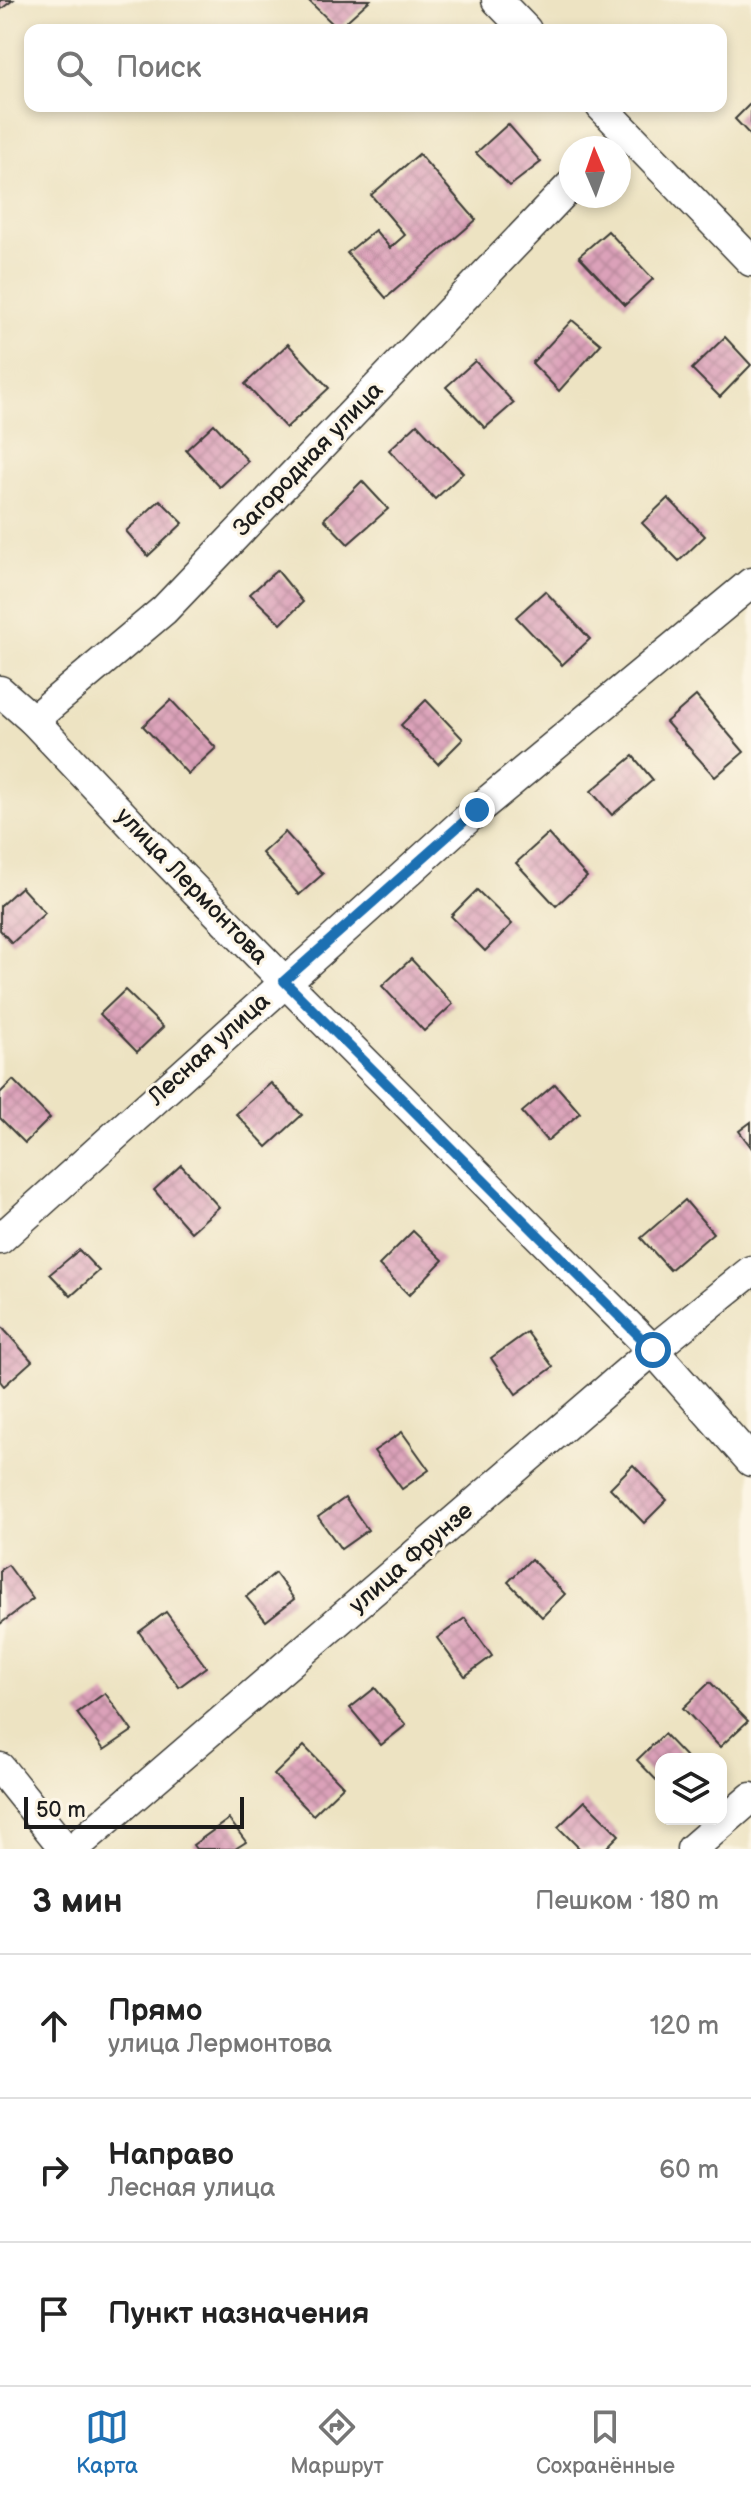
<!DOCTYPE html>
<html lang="ru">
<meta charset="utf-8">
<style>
:root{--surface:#fff;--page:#f2f2f2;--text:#222;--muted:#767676;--line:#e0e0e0;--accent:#1f6fb2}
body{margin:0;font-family:"Balsamiq Sans",sans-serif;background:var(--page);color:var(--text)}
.controls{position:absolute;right:24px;bottom:24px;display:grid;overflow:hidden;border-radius:16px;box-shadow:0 4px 12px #0003}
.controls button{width:72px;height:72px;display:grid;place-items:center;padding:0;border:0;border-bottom:2px solid var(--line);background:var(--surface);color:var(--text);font:40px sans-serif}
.compass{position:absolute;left:559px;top:136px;width:72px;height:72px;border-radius:50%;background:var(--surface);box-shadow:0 4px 12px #0003;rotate:358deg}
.scale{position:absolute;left:24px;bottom:20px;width:220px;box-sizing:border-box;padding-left:8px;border:4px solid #1c1c1c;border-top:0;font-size:22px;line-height:28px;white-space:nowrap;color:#1c1c1c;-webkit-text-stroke:6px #fcf5e5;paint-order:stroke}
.stop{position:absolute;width:24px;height:24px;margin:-18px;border:6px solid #1f6fb2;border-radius:50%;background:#fff}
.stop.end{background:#1f6fb2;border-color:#fff;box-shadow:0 2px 8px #0008}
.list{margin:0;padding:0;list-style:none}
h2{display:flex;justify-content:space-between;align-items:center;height:104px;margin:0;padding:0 32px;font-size:34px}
h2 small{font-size:26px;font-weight:400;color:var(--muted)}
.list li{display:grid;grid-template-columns:52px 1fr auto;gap:24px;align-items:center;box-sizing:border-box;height:144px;padding:0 32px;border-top:2px solid var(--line)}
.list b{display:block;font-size:30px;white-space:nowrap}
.list p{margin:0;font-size:26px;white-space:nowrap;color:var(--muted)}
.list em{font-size:26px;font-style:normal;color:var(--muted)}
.icon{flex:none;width:44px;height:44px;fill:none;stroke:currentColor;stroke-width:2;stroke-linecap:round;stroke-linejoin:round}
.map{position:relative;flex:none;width:751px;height:1849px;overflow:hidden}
.search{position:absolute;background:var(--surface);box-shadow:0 4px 12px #0003;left:24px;right:24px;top:24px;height:88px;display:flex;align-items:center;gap:20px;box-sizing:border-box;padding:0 28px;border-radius:16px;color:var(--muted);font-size:30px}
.sheet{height:536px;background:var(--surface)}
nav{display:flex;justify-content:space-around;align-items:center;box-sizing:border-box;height:112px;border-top:2px solid var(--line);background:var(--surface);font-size:22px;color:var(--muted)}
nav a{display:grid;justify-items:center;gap:4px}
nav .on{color:var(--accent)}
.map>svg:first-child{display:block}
.building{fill:url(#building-cross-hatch)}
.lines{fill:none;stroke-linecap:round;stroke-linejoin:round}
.street-casing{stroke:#3b3a35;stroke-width:33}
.street{stroke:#fff;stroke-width:30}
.route{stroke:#1f6fb2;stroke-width:10}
.labels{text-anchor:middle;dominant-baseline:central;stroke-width:6;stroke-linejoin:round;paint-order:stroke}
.street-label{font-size:24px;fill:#1c1c1c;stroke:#fcf5e5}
</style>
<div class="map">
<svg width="751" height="1849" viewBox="0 0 751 1849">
<defs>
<pattern id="building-cross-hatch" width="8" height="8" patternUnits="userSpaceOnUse" patternTransform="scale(2)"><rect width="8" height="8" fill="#dba1b9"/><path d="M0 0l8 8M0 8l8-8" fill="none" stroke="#bb8a9e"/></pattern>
</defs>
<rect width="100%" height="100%" fill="#fcf5e5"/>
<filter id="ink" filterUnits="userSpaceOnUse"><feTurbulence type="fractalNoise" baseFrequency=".0125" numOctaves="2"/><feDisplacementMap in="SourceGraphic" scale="16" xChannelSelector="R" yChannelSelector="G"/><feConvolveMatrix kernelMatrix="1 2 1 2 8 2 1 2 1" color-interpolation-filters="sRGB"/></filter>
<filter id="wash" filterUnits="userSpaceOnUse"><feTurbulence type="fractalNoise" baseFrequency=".006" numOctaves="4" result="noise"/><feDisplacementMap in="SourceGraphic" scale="32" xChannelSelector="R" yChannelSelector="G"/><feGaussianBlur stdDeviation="1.8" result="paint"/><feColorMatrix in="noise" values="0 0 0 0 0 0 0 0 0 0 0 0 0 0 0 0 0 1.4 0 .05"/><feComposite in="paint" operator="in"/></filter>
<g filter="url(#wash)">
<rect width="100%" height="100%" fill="#ede3c2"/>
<g id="blocks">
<!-- building -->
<g class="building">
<path d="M0,0H13L0,10Z"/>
<path d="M308,0H370L338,29Z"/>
<path d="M751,103V136L735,119Z"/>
<path d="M508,124L541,162L510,186L476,153Z"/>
<path d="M419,154L476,220L386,298L347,253L375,230L390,248L405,235L371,195Z"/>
<path d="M608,231L653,279L625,305L579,256Z"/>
<path d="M572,320L601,344L559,391L532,363Z"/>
<path d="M725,337L751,365L720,397L692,369Z"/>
<path d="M288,344L329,388L286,428L245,384Z"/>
<path d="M475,361L514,403L485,428L446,387Z"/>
<path d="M214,424L248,461L220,487L186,450Z"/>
<path d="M417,424L463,473L435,499L389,450Z"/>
<path d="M362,481L388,509L348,544L324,519Z"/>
<path d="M668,498L705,536L679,561L642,523Z"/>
<path d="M160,500L183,523L148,556L126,531Z"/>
<path d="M277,570L303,602L281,624L250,594Z"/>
<path d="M545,591L590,639L562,665L516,617Z"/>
<path d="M696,696L744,752L715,777L666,722Z"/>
<path d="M171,700L216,748L188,774L143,726Z"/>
<path d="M426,700L463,739L438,764L401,725Z"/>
<path d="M633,756L653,780L612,815L591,791Z"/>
<path d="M285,832L323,874L299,895L262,853Z"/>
<path d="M548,834L587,877L556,906L516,863Z"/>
<path d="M21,887L45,913L12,943L0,930V906Z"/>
<path d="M477,890L512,924L485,951L451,916Z"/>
<path d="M411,959L453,1004L424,1031L382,986Z"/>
<path d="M125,990L163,1027L137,1052L100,1014Z"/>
<path d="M13,1080L50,1118L25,1143L0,1118V1093Z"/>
<path d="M271,1083L302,1115L267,1147L236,1114Z"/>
<path d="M555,1084L580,1113L547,1141L522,1112Z"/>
<path d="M751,1122V1147L739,1131Z"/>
<path d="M181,1165L219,1207L191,1232L154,1190Z"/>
<path d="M685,1200L713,1233L670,1270L641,1238Z"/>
<path d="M413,1231L443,1260L409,1295L379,1265Z"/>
<path d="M79,1250L99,1271L71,1296L50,1274Z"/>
<path d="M0,1325L32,1361L4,1386L0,1381Z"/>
<path d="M527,1332L553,1367L516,1394L491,1358Z"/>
<path d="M402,1432L429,1470L402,1489L374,1451Z"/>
<path d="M633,1465L667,1500L644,1523L610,1488Z"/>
<path d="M345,1498L368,1530L341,1549L318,1517Z"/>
<path d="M531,1559L565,1594L542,1617L508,1582Z"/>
<path d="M8,1565L33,1599L0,1624V1570Z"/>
<path d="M275,1573L294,1599L266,1621L246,1597Z"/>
<path d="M166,1612L206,1667L179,1687L139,1632Z"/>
<path d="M465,1618L492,1656L465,1676L437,1638Z"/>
<path d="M710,1682L748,1721L720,1747L683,1708Z"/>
<path d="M375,1688L406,1725L381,1745L350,1708Z"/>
<path d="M105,1693L132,1731L104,1750L77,1713Z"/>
<path d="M664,1734L688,1759H661V1785L637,1760Z"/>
<path d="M304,1746L343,1786L313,1815L274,1775Z"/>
<path d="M585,1801L619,1835L605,1849H580L558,1827Z"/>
<path d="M229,1819L246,1842L235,1849H196L193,1845Z"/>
</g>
</g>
</g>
<g filter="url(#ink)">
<use href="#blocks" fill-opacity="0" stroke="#3b3a35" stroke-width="2"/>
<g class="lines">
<!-- street casing -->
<g class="street-casing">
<g id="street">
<path d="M497,0L526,30"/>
<path d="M601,106L751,261"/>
<path d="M0,691L33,720L150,844L284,981L653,1350L751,1461"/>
<path d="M33,720L164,610L571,185"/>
<path d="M0,1239L477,810L751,583"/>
<path d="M0,1768L65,1849"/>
<path d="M73,1849L653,1350L751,1271"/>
<path d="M692,1849L751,1798"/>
</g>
</g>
<!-- street -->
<use href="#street" class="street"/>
</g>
</g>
<g class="lines" filter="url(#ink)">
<!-- route -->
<path class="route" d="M477,810L284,981L653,1350"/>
</g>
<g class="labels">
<!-- street labels -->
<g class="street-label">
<text transform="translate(308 459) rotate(-46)">Загородная улица</text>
<text transform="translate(192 886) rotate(46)">улица Лермонтова</text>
<text transform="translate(209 1049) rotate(-42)">Лесная улица</text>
<text transform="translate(411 1558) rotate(-41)">улица Фрунзе</text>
</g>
</g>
</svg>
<div class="controls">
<button><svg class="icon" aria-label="layers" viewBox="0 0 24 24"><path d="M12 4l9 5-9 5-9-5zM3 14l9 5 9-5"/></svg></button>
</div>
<svg class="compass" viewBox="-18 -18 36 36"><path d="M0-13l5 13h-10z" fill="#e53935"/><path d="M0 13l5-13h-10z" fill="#767676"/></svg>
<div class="scale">50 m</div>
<div class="stop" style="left:653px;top:1350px"></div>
<div class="stop end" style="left:477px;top:810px"></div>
<div class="search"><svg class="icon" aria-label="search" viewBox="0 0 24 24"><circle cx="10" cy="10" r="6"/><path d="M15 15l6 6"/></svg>Поиск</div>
</div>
<section class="sheet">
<h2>3 мин<small>Пешком · 180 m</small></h2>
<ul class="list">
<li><svg class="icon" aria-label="ahead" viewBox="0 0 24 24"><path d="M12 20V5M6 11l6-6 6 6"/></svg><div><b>Прямо</b><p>улица Лермонтова</p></div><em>120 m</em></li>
<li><svg class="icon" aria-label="right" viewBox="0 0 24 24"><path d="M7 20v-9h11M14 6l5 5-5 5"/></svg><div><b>Направо</b><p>Лесная улица</p></div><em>60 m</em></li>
<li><svg class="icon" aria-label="arrive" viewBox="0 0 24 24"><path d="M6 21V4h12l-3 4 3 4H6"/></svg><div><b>Пункт назначения</b></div></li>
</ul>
</section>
<nav>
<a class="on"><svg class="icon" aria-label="map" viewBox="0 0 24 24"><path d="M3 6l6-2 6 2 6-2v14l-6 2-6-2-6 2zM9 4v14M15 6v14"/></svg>Карта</a>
<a><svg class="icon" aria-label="directions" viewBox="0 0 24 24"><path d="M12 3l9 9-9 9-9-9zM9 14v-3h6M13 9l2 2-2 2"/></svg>Маршрут</a>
<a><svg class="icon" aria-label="saved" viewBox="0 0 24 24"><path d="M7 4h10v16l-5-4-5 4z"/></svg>Сохранённые</a>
</nav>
